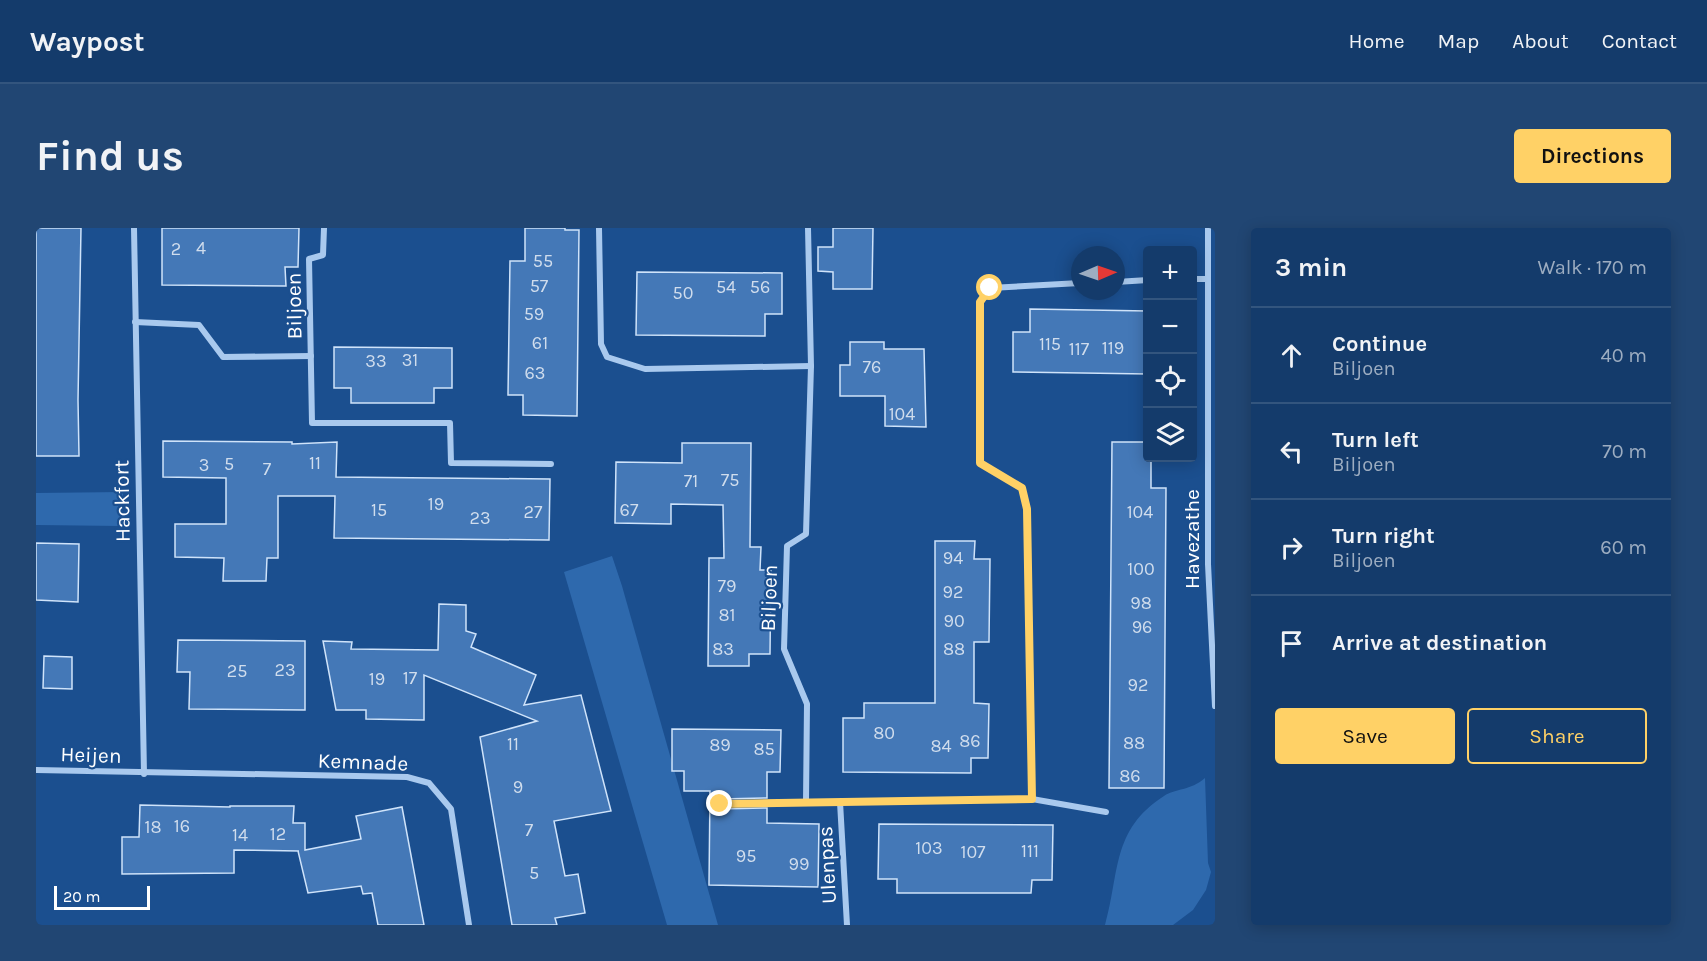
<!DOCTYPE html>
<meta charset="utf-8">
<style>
:root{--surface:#143b6b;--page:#214673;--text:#f1f3f6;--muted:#9dadc1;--line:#33557e;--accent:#ffd166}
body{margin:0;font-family:Karla,sans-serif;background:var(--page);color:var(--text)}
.controls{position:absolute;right:18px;top:18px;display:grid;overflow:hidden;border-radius:6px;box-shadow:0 3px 15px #0003}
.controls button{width:54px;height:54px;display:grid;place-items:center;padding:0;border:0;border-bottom:2px solid var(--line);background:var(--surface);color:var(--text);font:30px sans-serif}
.compass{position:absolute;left:1035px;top:18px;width:54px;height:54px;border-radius:50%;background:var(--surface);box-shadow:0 3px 15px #0003;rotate:88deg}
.scale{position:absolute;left:18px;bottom:15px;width:96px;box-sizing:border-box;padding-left:6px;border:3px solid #fff;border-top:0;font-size:16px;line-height:21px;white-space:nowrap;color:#fff;-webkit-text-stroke:4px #1b4f8f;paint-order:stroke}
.stop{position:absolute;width:18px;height:18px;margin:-14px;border:4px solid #ffd166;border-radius:50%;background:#fff}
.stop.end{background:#ffd166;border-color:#fff;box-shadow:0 2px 6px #0008}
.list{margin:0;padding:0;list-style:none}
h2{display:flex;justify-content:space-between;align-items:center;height:78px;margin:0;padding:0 24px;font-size:26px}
h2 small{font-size:20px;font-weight:400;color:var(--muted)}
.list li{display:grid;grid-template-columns:39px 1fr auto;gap:18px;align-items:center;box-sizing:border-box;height:96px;padding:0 24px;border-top:2px solid var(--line)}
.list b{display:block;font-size:22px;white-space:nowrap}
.list p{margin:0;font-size:20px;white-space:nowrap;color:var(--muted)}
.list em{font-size:20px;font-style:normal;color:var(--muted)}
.actions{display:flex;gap:12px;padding:18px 24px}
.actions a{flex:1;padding:14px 0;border:2px solid var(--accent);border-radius:6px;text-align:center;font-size:21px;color:var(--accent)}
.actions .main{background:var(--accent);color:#111}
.icon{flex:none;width:33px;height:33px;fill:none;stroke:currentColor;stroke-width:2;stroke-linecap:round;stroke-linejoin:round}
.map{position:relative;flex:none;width:1179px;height:697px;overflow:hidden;border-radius:6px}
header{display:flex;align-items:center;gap:36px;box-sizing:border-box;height:84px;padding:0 30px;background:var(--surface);border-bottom:2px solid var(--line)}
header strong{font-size:28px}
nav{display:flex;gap:33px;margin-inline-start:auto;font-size:21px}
.intro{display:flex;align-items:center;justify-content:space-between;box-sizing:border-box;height:144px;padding:0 36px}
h1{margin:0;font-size:42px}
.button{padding:15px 27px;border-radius:6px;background:var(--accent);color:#111;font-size:21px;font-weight:700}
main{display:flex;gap:36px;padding:0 36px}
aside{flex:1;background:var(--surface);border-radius:6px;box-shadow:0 3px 15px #0003}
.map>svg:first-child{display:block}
.green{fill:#2e69ad}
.building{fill:#4478b7;stroke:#cfe3fa;stroke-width:1.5}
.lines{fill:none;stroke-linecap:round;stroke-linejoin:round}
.minor{stroke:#a9c9ee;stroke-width:6}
.route{stroke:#ffd166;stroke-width:8}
.labels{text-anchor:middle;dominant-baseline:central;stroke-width:4.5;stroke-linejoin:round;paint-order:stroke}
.number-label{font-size:18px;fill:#d0dded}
.street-label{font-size:21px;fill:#fff;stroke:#1b4f8f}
</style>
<header>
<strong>Waypost</strong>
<nav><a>Home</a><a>Map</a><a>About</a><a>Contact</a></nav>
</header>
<div class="intro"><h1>Find us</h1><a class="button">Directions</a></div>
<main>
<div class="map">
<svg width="1179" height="697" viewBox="0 0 1179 697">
<rect width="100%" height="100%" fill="#1b4f8f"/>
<!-- green -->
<g class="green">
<path d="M87,264L85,298L0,297V265Z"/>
<path d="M576,328L586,358L682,697H631L528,344Z"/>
<path d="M1169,550L1172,635L1175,644L1170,662L1157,682L1137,697H1069C1084,645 1075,602 1128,568C1140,560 1154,563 1169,550Z"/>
</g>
<!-- building -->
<g class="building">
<path d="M0,0H45L42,172L43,228H0Z"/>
<path d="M126,0H263L262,39H249L250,58L126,57Z"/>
<path d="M489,0H529V2H543L541,188L487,187V167H472L474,33H489Z"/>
<path d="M797,0H837L836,61H797V44L782,43V19H797Z"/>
<path d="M601,44L746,45V86H729V108L600,107Z"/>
<path d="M994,81L1112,83V146L977,144V104H994Z"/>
<path d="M814,114H848V121H888L890,199L849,198V168H804V137H814Z"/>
<path d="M298,119L416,120V160H398V175H315V160H298Z"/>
<path d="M127,213L256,214V216L301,214L300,249L514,251L513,312L298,310L299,268H242V330H231L230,353H187L188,330L139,329V296H190V250L127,249Z"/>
<path d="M1076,214H1112V230H1115V260H1130L1128,560H1073Z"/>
<path d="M646,215H715L714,319H725L724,342H735L734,426H713V438H672L673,330H688L687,277L635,276V296L579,295L580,234L646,235Z"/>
<path d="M899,313H939L938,331H954L953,414H938V475L953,476L952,530H935V545L807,544V490H828V475H899Z"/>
<path d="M0,315L43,316L42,374L0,372Z"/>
<path d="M403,376L430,377V403L440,406L435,419L500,447L488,477L545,467L575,583L518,593L529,648L542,646L549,685L519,690L521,697H476L444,509L501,493L388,447V492L330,491V482H300L287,413L316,414L315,421L402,422Z"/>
<path d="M142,412L269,413V482L153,481L154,444H141Z"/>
<path d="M8,428L36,429V461L7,460Z"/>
<path d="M636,501L745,502L744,544H731V570L684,571L680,573L679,577L684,581L731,580V595L783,596L782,659L673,657L674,563H648V543H636Z"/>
<path d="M104,577L194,579V578H258L257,595H269V622L325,611L320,588L366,579L388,697H342L336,665L327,666L325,658L272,665L262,623H263L198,622V645L86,646V609H103Z"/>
<path d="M843,596L1017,597L1016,652H996L995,665H861V651H842Z"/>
</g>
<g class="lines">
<!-- minor -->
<g class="minor">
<path d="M98,0L108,546"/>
<path d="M288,0L287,27L273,31L276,195H414L415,235L515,236"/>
<path d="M563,0L565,116L571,129L609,141L775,138"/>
<path d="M1172,0V336L1179,478"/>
<path d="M1156,51H1172"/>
<path d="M1080,54L1112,52"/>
<path d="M99,94L163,97L187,129L275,128"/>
<path d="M0,542L371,549L393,555L415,581L433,697"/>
<path d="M996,571L991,281L986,260L944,235V74L954,60L1044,55"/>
<path d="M770,574L771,476L748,421L751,318L770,306L775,138L772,0"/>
<path d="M804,574L811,697"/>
<path d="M684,576L996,571L1070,584"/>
</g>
</g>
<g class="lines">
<!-- route -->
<path class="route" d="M684,576L996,571L991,281L986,260L944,235V74L954,60"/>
</g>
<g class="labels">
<!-- number labels -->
<g class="number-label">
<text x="165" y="20">4</text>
<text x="140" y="21">2</text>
<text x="507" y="33">55</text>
<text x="503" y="58">57</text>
<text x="690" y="59">54</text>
<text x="724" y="59">56</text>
<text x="647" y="65">50</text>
<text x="498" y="86">59</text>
<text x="504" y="115">61</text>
<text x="1014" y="116">115</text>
<text x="1077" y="120">119</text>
<text x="1043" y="121">117</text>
<text x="374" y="132">31</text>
<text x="340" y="133">33</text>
<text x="836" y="139">76</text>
<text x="499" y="145">63</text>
<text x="866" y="186">104</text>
<text x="279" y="235">11</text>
<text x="193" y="236">5</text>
<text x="168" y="237">3</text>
<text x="231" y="241">7</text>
<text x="694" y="252">75</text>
<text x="655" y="253">71</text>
<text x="400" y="276">19</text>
<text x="343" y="282">15</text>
<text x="593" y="282">67</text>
<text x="497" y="284">27</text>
<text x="1104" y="284">104</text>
<text x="444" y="290">23</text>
<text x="917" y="330">94</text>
<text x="1105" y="341">100</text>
<text x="691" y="358">79</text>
<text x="917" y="364">92</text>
<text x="1105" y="375">98</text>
<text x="691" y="387">81</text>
<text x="918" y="393">90</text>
<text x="1106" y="399">96</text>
<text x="687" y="421">83</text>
<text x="918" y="421">88</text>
<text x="249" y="442">23</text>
<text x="201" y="443">25</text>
<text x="374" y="450">17</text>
<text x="341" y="451">19</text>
<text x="1102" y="457">92</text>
<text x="848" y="505">80</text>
<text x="934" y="513">86</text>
<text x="1098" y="515">88</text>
<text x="477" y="516">11</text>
<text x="684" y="517">89</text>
<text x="905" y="518">84</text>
<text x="728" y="521">85</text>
<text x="1094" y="548">86</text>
<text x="482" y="559">9</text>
<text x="146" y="598">16</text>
<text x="117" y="599">18</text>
<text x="493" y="602">7</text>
<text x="242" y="606">12</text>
<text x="204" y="607">14</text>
<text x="893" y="620">103</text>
<text x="994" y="623">111</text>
<text x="937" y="624">107</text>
<text x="710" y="628">95</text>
<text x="763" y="636">99</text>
<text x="498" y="645">5</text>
</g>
<!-- street labels -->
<g class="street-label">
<text transform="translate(258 78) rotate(-91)">Biljoen</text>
<text transform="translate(86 273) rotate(-91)">Hackfort</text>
<text transform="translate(1156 311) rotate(-90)">Havezathe</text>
<text transform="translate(733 370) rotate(-88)">Biljoen</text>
<text transform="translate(55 527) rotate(2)">Heijen</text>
<text transform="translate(327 534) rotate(2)">Kemnade</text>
<text transform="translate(791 637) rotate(-93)">Ulenpas</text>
</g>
</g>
</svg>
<div class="controls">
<button>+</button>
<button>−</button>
<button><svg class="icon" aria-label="locate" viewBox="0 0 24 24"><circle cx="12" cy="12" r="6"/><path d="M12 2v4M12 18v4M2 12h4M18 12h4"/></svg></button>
<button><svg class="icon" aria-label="layers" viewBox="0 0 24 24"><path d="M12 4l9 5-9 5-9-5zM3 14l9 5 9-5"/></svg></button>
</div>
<svg class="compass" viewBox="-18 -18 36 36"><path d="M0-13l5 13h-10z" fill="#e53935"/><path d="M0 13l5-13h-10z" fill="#9dadc1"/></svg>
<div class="scale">20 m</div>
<div class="stop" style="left:954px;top:60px"></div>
<div class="stop end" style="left:684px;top:576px"></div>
</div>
<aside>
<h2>3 min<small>Walk · 170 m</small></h2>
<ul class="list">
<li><svg class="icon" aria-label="ahead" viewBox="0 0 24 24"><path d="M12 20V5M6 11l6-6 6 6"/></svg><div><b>Continue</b><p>Biljoen</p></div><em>40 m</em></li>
<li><svg class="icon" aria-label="left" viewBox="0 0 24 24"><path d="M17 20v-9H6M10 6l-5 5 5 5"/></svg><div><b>Turn left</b><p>Biljoen</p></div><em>70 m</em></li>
<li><svg class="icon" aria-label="right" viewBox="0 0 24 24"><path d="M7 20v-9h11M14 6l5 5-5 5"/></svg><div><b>Turn right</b><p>Biljoen</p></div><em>60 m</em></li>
<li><svg class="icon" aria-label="arrive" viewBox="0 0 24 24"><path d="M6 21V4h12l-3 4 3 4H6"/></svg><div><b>Arrive at destination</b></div></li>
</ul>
<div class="actions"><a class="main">Save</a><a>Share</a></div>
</aside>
</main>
